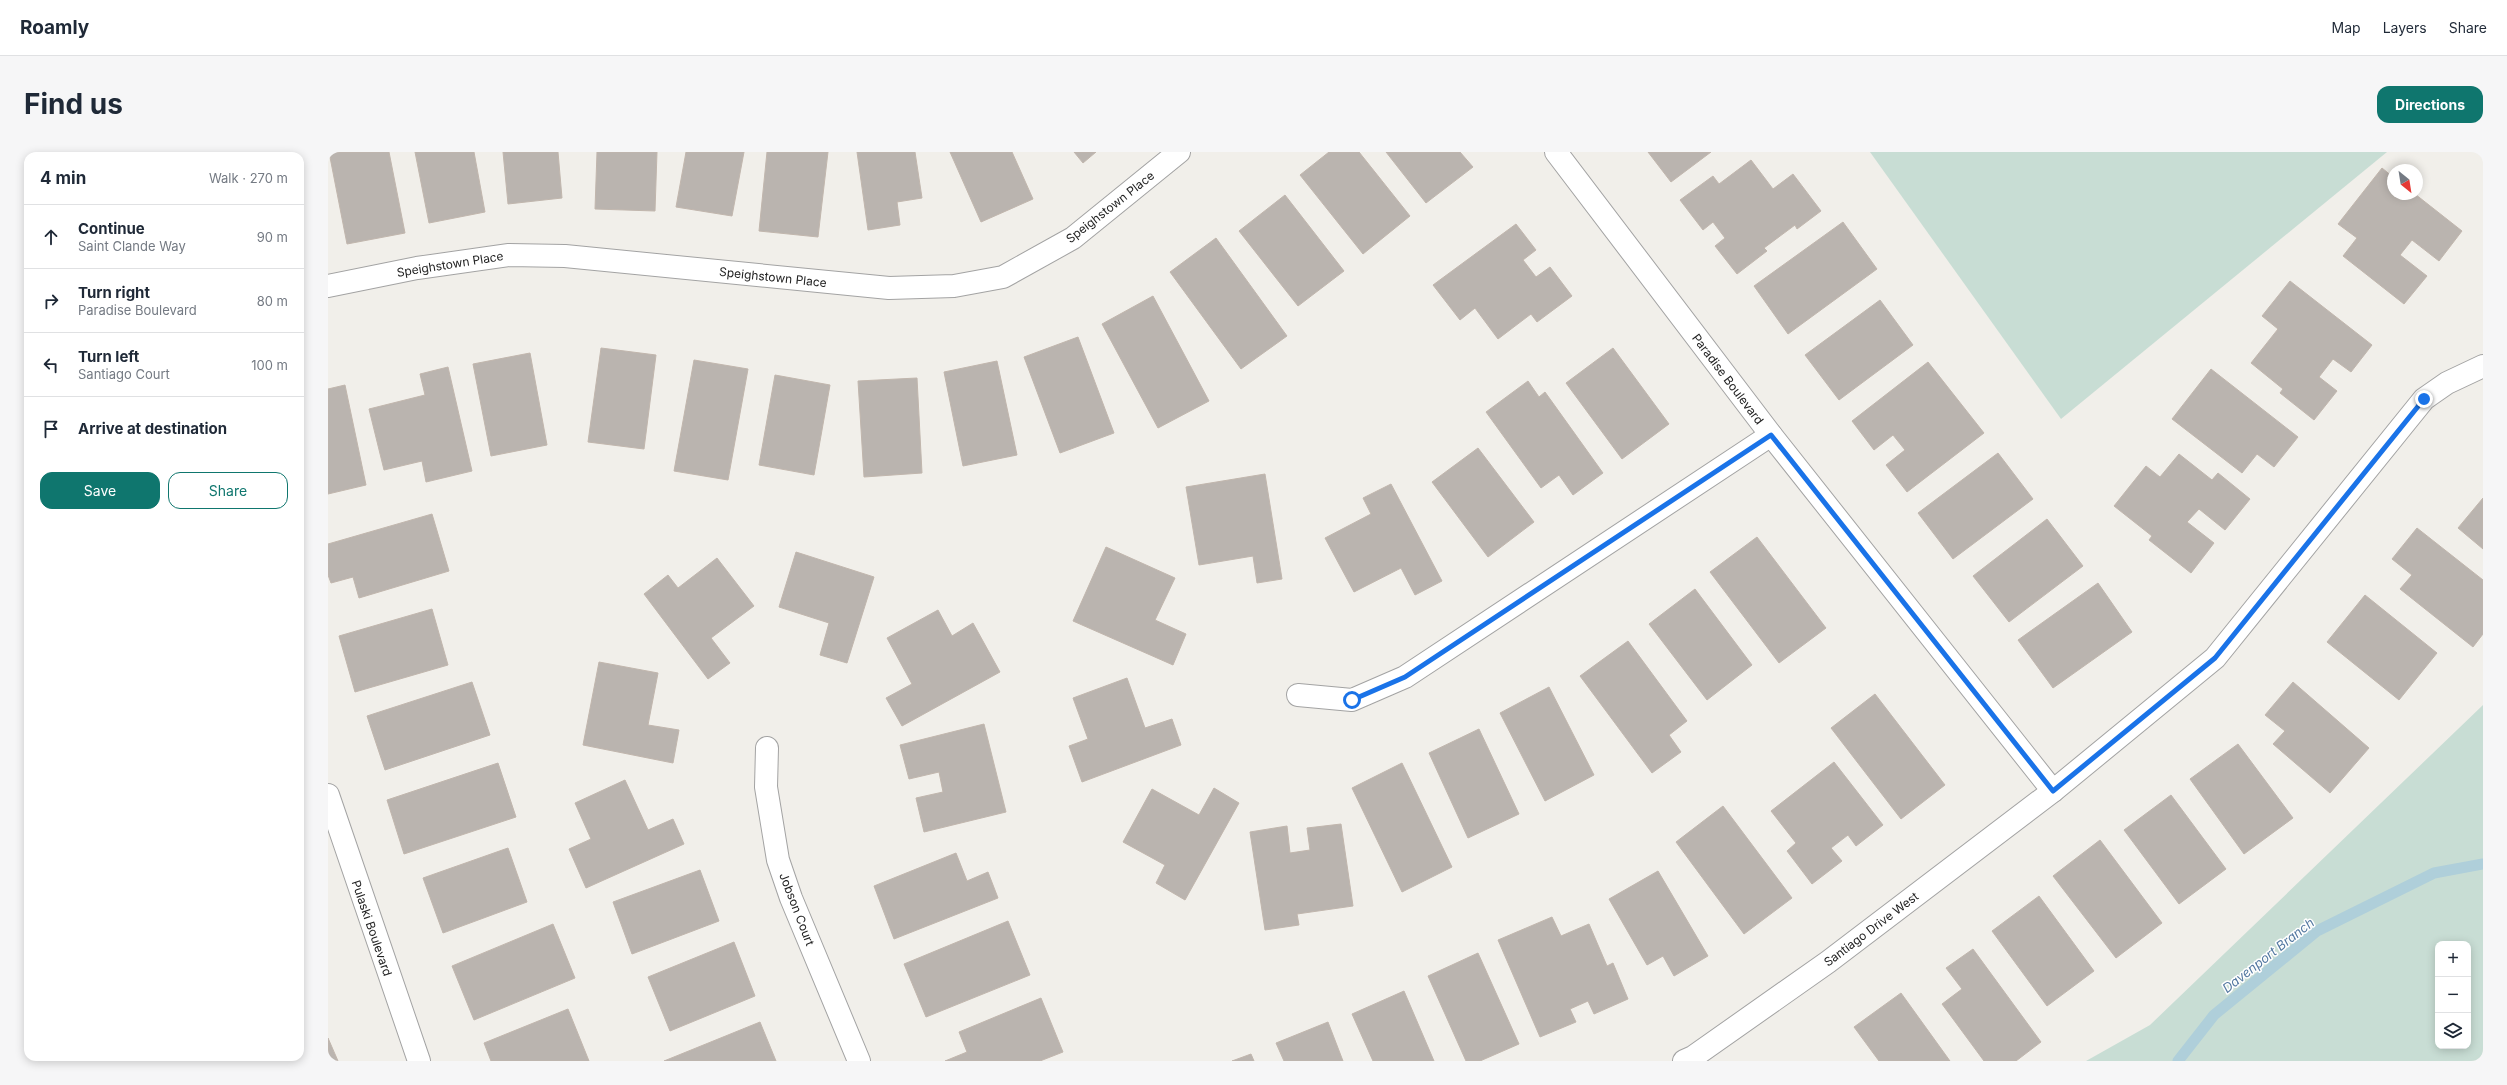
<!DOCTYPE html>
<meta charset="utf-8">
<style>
:root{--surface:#fff;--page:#f6f6f7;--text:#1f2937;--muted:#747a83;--line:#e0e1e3;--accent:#0f766e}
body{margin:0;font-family:Inter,sans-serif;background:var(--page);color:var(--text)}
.controls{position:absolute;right:12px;bottom:12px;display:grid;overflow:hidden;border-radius:8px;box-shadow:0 2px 10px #0003}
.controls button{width:36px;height:36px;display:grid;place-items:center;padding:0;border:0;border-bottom:1px solid var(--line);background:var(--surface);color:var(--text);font:20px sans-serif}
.compass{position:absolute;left:2059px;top:12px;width:36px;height:36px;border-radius:50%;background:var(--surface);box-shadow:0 2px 10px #0003;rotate:150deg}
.stop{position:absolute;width:12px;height:12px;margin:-9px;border:3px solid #1a73e8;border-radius:50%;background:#fff}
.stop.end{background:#1a73e8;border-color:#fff;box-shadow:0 1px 4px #0008}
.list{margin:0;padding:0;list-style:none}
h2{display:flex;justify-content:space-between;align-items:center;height:52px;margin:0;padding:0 16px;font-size:17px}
h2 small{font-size:13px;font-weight:400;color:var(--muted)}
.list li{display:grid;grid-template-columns:26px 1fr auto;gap:12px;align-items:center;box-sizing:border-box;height:64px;padding:0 16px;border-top:1px solid var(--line)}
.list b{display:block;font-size:15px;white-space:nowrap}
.list p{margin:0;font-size:13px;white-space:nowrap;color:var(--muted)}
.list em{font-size:13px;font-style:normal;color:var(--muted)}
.actions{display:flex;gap:8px;padding:12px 16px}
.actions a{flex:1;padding:9px 0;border:1px solid var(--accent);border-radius:12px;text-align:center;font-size:14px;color:var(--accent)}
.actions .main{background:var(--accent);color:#fff}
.icon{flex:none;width:22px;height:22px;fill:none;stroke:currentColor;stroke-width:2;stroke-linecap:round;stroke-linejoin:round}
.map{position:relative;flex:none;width:2155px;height:909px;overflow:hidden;border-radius:12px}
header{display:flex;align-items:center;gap:24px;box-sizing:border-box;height:56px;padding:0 20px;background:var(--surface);border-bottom:1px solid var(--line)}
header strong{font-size:19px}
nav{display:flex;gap:22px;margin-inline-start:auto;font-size:14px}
.intro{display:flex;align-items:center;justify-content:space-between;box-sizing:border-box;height:96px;padding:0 24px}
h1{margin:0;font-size:28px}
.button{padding:10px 18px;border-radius:12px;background:var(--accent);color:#fff;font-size:14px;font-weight:700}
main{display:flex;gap:24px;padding:0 24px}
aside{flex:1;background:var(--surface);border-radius:12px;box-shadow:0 2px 10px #0003}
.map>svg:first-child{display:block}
.wetland{fill:#c8ddd4;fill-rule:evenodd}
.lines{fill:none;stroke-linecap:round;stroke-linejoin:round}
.stream{stroke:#afcfda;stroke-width:11}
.building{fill:#bab4af;stroke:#c1b6ad}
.minor-casing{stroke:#a3a3a3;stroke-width:24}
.minor{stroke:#fff;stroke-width:22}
.route{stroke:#1a73e8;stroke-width:5}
.labels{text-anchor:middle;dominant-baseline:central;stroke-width:3;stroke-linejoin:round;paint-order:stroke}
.street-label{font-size:12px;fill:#222;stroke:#fff}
.water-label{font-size:13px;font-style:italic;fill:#5479a1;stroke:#fff}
</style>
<header>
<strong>Roamly</strong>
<nav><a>Map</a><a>Layers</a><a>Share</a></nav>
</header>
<div class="intro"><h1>Find us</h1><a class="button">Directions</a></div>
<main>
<aside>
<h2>4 min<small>Walk · 270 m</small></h2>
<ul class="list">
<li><svg class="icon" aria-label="ahead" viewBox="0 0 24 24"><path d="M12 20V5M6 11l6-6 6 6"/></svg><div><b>Continue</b><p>Saint Clande Way</p></div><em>90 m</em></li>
<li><svg class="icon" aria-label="right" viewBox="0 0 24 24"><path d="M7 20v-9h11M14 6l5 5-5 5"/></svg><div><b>Turn right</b><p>Paradise Boulevard</p></div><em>80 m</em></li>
<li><svg class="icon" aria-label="left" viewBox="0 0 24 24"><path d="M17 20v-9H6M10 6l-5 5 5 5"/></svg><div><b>Turn left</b><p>Santiago Court</p></div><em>100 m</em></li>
<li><svg class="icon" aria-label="arrive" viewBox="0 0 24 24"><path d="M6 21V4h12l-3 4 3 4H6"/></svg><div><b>Arrive at destination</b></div></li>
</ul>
<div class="actions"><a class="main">Save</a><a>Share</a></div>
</aside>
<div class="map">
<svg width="2155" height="909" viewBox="0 0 2155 909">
<rect width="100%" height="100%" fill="#f1efea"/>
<!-- wetland -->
<g class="wetland">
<path d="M1542,0H2059L1733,267Z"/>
<path d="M2155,553V909H1758L1822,873ZM2110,792H2140V894H2110Z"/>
</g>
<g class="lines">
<!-- stream -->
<path class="stream" d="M1850,909L1886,863L1989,779L2106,721L2155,712"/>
</g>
<!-- building -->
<g class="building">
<path d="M1,0H61L77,81L19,92Z"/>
<path d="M87,0H146L157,60L101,71Z"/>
<path d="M175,0H230L234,46L180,52Z"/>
<path d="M269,0H329L327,59L267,57Z"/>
<path d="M358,0H416L404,64L348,55Z"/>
<path d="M439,0H500L490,85L431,79Z"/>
<path d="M529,0H587L594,46L569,50L572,73L540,78Z"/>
<path d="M622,0H684L705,47L653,70Z"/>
<path d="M746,0H768L755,11Z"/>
<path d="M1001,0H1031L1082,64L1035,102L972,23Z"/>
<path d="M1058,0H1132L1145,15L1098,51Z"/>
<path d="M1320,0H1383L1343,30Z"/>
<path d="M1423,8L1445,37L1465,22L1493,59L1469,77L1467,73L1436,96L1439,99L1409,122L1387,94L1397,86L1385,70L1375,78L1352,48L1385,24L1391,32Z"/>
<path d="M2054,16L2065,25V42H2087L2134,79L2111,109L2084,88L2072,103L2099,124L2076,152L2015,104L2029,86L2010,72Z"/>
<path d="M957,43L1016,119L970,154L911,79Z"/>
<path d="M1515,70L1549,117L1460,182L1426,134Z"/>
<path d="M1188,72L1208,98L1195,108L1208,125L1222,115L1244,144L1209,170L1203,162L1170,187L1147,156L1132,168L1105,133Z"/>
<path d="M888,86L959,184L913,217L842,120Z"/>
<path d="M1962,129L2044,193L2023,220L2005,207L1991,225L2009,239L1986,268L1952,241L1955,237L1923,211L1950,177L1934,164Z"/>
<path d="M825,144L881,249L830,276L774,172Z"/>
<path d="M1552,148L1585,193L1511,248L1477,203Z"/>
<path d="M750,185L786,281L732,301L696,205Z"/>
<path d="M273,196L328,203L316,297L260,290Z"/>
<path d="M1285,196L1341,272L1294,307L1238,231Z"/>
<path d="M202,201L219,293L163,304L145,212Z"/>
<path d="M366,208L420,217L400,328L346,319Z"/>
<path d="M669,209L689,303L635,314L616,220Z"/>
<path d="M1600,210L1656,281L1579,340L1558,313L1577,298L1565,283L1546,298L1524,269Z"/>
<path d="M120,215L144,319L98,330L94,309L56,318L41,257L97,243L92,222Z"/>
<path d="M1883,217L1970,285L1946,315L1929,302L1914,321L1844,267Z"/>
<path d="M447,223L502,233L486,323L431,313Z"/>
<path d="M589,226L594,321L536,325L530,229Z"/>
<path d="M1200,229L1211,245L1217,240L1275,321L1245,343L1231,323L1213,336L1158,260Z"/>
<path d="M17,233L38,333L0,342V237Z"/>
<path d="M1150,296L1206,370L1160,405L1104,330Z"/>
<path d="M1670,301L1705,347L1625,407L1590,361Z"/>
<path d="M1851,302L1884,328L1890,321L1922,347L1897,378L1871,357L1859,370L1886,391L1863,421L1821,388L1824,384L1786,354L1818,314L1832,325Z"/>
<path d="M937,322L954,427L929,431L925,404L871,413L858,335Z"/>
<path d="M1063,332L1114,429L1087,443L1073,416L1026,440L997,386L1043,362L1035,346Z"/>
<path d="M2155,346V397L2130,376Z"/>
<path d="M104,362L121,419L31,446L25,425L3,431L0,423V392Z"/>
<path d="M1719,367L1755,414L1681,470L1645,424Z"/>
<path d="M2089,376L2155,428V482L2145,495L2072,437L2084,423L2064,407Z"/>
<path d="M1429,385L1498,476L1451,511L1382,420Z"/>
<path d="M778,395L847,426L827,468L858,482L845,513L745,469Z"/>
<path d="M468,400L546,425L519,511L492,503L501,471L451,455Z"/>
<path d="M389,406L426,454L383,486L402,511L380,527L316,442L340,423L350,436Z"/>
<path d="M1770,431L1804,480L1725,536L1690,488Z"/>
<path d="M1367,437L1424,513L1379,548L1321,472Z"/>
<path d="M2037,443L2109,501L2071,548L1999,490Z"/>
<path d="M104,457L120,513L27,540L11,484Z"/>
<path d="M610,458L624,484L645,471L672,520L574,574L558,546L584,532L559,486Z"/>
<path d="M1300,489L1359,569L1341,583L1353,600L1324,621L1252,524Z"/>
<path d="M271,510L330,521L320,573L351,578L345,611L255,593Z"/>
<path d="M799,526L817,576L844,567L853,593L754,630L741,594L760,587L745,546Z"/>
<path d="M144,530L162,583L57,618L39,564Z"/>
<path d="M1965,530L2041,596L2002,641L1945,592L1957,579L1937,563Z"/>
<path d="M1221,535L1266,623L1217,649L1172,561Z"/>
<path d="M1547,542L1617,633L1573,667L1503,576Z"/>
<path d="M656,572L678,660L596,680L588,646L615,640L611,620L581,627L572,593Z"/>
<path d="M1151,577L1191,662L1140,686L1101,601Z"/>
<path d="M1910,592L1965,666L1916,702L1862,627Z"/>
<path d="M1506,610L1555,673L1528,694L1520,683L1503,696L1514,709L1484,732L1459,699L1468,691L1443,659Z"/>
<path d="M170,611L188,665L76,702L59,648Z"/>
<path d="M1074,611L1124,715L1074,740L1024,636Z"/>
<path d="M297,628L320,678L345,667L356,692L258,736L241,697L263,687L247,651Z"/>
<path d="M886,636L911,651L857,748L828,731L837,713L795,690L824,637L871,663Z"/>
<path d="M1843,643L1898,717L1851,752L1796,678Z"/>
<path d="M1395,654L1464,746L1416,782L1348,690Z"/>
<path d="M1013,672L1025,754L969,762L971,773L937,778L922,680L959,674L962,701L982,698L979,676Z"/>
<path d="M1772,688L1834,771L1788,806L1725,724Z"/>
<path d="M180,696L199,750L115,781L95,726Z"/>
<path d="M628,701L639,729L660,720L670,746L566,787L546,734Z"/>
<path d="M372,718L391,769L304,802L285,750Z"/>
<path d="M1330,719L1380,804L1346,824L1335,804L1319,813L1281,747Z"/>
<path d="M1711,744L1766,819L1719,854L1664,779Z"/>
<path d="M1224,765L1233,784L1261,772L1279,814L1285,811L1300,847L1266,862L1260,849L1242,857L1248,870L1212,885L1170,788Z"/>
<path d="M680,769L702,823L598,865L576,812Z"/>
<path d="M225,772L247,826L146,868L124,814Z"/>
<path d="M406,790L427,844L342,879L320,825Z"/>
<path d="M1645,797L1713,890L1688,909H1656L1614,852L1634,837L1618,816Z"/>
<path d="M1150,801L1191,892L1152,909H1138L1100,824Z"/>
<path d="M1076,839L1106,909H1045L1024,862Z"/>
<path d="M1573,841L1622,909H1551L1526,875Z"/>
<path d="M713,846L735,900L712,909H617L639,900L631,880Z"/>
<path d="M240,857L261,909H163L156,891Z"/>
<path d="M432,870L448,909H336Z"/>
<path d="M1000,870L1015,909H956L948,891Z"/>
<path d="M0,886L10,909H0Z"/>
<path d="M923,902L926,909H904Z"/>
</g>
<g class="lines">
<!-- minor casing -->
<g class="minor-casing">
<g id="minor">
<path d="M1228,0L1443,283L1725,639"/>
<path d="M0,134L89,116L181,103L237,104L561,136L626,134L675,125L745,86L851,0"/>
<path d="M970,543L1024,548L1077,525L1443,283"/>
<path d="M439,596L438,635L450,708L463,746L531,909"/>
<path d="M0,643L91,909"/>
<path d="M1356,909L1365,905L1500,810L1725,639L1887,506L2096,247L2119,231L2155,214"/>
</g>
</g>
<!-- minor -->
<use href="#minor" class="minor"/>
</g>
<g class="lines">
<!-- route -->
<path class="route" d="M1024,548L1077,525L1443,283L1725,639L1887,506L2096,247"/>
</g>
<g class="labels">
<!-- street labels -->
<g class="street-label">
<text transform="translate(782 55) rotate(-38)">Speighstown Place</text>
<text transform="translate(122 112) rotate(-9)">Speighstown Place</text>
<text transform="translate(445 125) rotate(6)">Speighstown Place</text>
<text transform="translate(1400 227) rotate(53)">Paradise Boulevard</text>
<text transform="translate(469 757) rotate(69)">Jobson Court</text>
<text transform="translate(44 776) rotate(71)">Pulaski Boulevard</text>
<text transform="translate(1543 777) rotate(-37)">Santiago Drive West</text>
</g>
<!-- water labels -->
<g class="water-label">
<text transform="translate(1940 803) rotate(-38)">Davenport Branch</text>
</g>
</g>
</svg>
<div class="controls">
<button>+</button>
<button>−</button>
<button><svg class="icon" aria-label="layers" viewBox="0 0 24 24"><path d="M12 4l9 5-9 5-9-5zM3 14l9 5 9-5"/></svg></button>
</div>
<svg class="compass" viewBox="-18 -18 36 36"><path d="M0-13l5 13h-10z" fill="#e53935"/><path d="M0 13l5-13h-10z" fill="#747a83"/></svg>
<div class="stop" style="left:1024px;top:548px"></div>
<div class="stop end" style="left:2096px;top:247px"></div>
</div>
</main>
